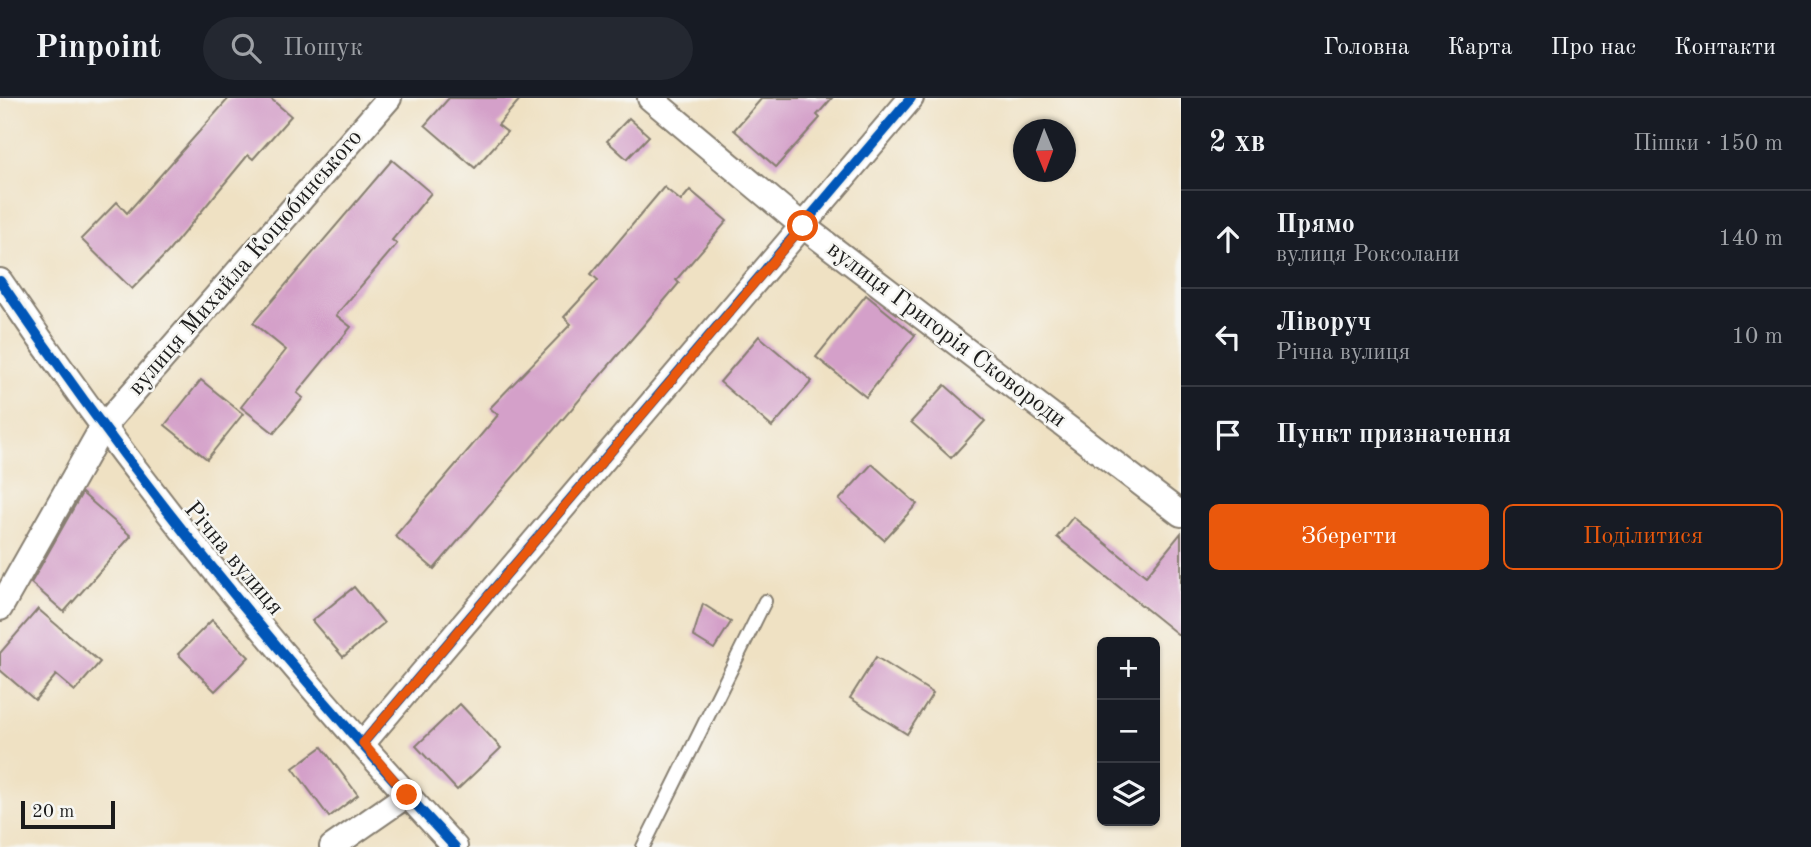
<!DOCTYPE html>
<html lang="uk">
<meta charset="utf-8">
<style>
:root{--surface:#171b24;--page:#242831;--text:#f1f3f6;--muted:#9ea1a6;--line:#363941;--accent:#ea580c}
body{margin:0;font-family:"Old Standard TT",serif;background:var(--page);color:var(--text)}
.controls{position:absolute;right:21px;bottom:21px;display:grid;overflow:hidden;border-radius:10px;box-shadow:0 2px 5px #0004}
.controls button{width:63px;height:63px;display:grid;place-items:center;padding:0;border:0;border-bottom:2px solid var(--line);background:var(--surface);color:var(--text);font:35px sans-serif}
.compass{position:absolute;left:1013px;top:21px;width:63px;height:63px;border-radius:50%;background:var(--surface);box-shadow:0 2px 5px #0004;rotate:179deg}
.scale{position:absolute;left:21px;bottom:18px;width:94px;box-sizing:border-box;padding-left:7px;border:4px solid #1c1c1c;border-top:0;font-size:19px;line-height:24px;white-space:nowrap;color:#1c1c1c;-webkit-text-stroke:5px #f6f6f2;paint-order:stroke}
.stop{position:absolute;width:21px;height:21px;margin:-16px;border:5px solid #ea580c;border-radius:50%;background:#fff}
.stop.end{background:#ea580c;border-color:#fff;box-shadow:0 2px 7px #0008}
.list{margin:0;padding:0;list-style:none}
h2{display:flex;justify-content:space-between;align-items:center;height:91px;margin:0;padding:0 28px;font-size:30px}
h2 small{font-size:23px;font-weight:400;color:var(--muted)}
.list li{display:grid;grid-template-columns:46px 1fr auto;gap:21px;align-items:center;box-sizing:border-box;height:98px;padding:0 28px;border-top:2px solid var(--line)}
.list b{display:block;font-size:26px;white-space:nowrap}
.list p{margin:0;font-size:23px;white-space:nowrap;color:var(--muted)}
.list em{font-size:23px;font-style:normal;color:var(--muted)}
.actions{display:flex;gap:14px;padding:21px 28px}
.actions a{flex:1;padding:16px 0;border:2px solid var(--accent);border-radius:10px;text-align:center;font-size:24px;color:var(--accent)}
.actions .main{background:var(--accent);color:#fff}
.icon{flex:none;width:38px;height:38px;fill:none;stroke:currentColor;stroke-width:2;stroke-linecap:round;stroke-linejoin:round}
.map{position:relative;flex:none;width:1181px;height:749px;overflow:hidden}
header{display:flex;align-items:center;gap:42px;box-sizing:border-box;height:98px;padding:0 35px;background:var(--surface);border-bottom:2px solid var(--line)}
header strong{font-size:33px}
nav{display:flex;gap:38px;margin-inline-start:auto;font-size:24px}
.search{width:490px;height:63px;background:var(--page);display:flex;align-items:center;gap:18px;box-sizing:border-box;padding:0 24px;border-radius:38px;color:var(--muted);font-size:26px}
main{display:flex}
aside{flex:1;background:var(--surface)}
.map>svg:first-child{display:block}
.building{fill:#d4a0c9}
.lines{fill:none;stroke-linecap:round;stroke-linejoin:round}
.service-casing{stroke:#867e70;stroke-width:16}
.minor-casing{stroke:#867e70;stroke-width:28}
.service{stroke:#fff;stroke-width:12}
.minor{stroke:#fff;stroke-width:24}
.cycleway-casing{stroke:#f6f6f2;stroke-width:15}
.cycleway{stroke:#0057b8;stroke-width:10}
.route{stroke:#ea580c;stroke-width:9}
.labels{text-anchor:middle;dominant-baseline:central;stroke-width:5;stroke-linejoin:round;paint-order:stroke}
.street-label{font-size:24px;fill:#1c1c1c;stroke:#f6f6f2}
</style>
<header>
<strong>Pinpoint</strong>
<div class="search"><svg class="icon" aria-label="search" viewBox="0 0 24 24"><circle cx="10" cy="10" r="6"/><path d="M15 15l6 6"/></svg>Пошук</div>
<nav><a>Головна</a><a>Карта</a><a>Про нас</a><a>Контакти</a></nav>
</header>
<main>
<div class="map">
<svg width="1181" height="749" viewBox="0 0 1181 749">
<rect width="100%" height="100%" fill="#f6f6f2"/>
<filter id="ink" filterUnits="userSpaceOnUse"><feTurbulence type="fractalNoise" baseFrequency=".0143" numOctaves="2"/><feDisplacementMap in="SourceGraphic" scale="14" xChannelSelector="R" yChannelSelector="G"/><feConvolveMatrix kernelMatrix="1 2 1 2 8 2 1 2 1" color-interpolation-filters="sRGB"/></filter>
<filter id="wash" filterUnits="userSpaceOnUse"><feTurbulence type="fractalNoise" baseFrequency=".00686" numOctaves="4" result="noise"/><feDisplacementMap in="SourceGraphic" scale="28" xChannelSelector="R" yChannelSelector="G"/><feGaussianBlur stdDeviation="1.57" result="paint"/><feColorMatrix in="noise" values="0 0 0 0 0 0 0 0 0 0 0 0 0 0 0 0 0 1.4 0 .05"/><feComposite in="paint" operator="in"/></filter>
<g filter="url(#wash)">
<rect width="100%" height="100%" fill="#efe1c3"/>
<g id="blocks">
<!-- building -->
<g class="building">
<path d="M229,0H270L291,18L253,61L248,57L168,154L132,191L81,141L117,104L127,115Z"/>
<path d="M449,0H521L498,27L507,34L475,70L425,27Z"/>
<path d="M762,0H832L817,17L820,20L776,69L734,32Z"/>
<path d="M629,20L649,38L627,61L607,43Z"/>
<path d="M392,62L431,95L392,142L397,146L336,217L351,229L297,295L303,300L274,335L241,309L286,252L253,225Z"/>
<path d="M664,89L681,103L690,92L727,123L676,182L679,185L642,229L434,471L395,438L498,317L490,310L571,226L564,219L598,182L591,176Z"/>
<path d="M866,197L915,237L866,299L816,259Z"/>
<path d="M759,238L812,283L772,329L720,284Z"/>
<path d="M201,282L243,316L207,361L165,327Z"/>
<path d="M945,287L985,323L951,360L911,324Z"/>
<path d="M872,366L917,406L884,442L839,402Z"/>
<path d="M82,395L131,438L64,514L31,485Z"/>
<path d="M1073,419L1146,478L1181,435V539L1057,439Z"/>
<path d="M354,489L384,525L343,559L312,523Z"/>
<path d="M703,506L731,524L714,551L693,538Z"/>
<path d="M38,511L100,564L75,593L56,577L35,602L0,572V555Z"/>
<path d="M212,522L249,559L215,593L178,556Z"/>
<path d="M876,559L933,595L907,636L850,600Z"/>
<path d="M460,606L501,650L457,692L416,648Z"/>
<path d="M322,649L358,697L329,719L293,670Z"/>
</g>
</g>
</g>
<g filter="url(#ink)">
<use href="#blocks" fill-opacity="0" stroke="#867e70" stroke-width="2"/>
<g class="lines">
<!-- service casing -->
<g class="service-casing">
<path id="service" d="M643,749L765,503"/>
</g>
<!-- minor casing -->
<g class="minor-casing">
<g id="minor">
<path d="M650,0L803,128L1181,416"/>
<path d="M0,183C136,384 290,572 455,749"/>
<path d="M0,510L102,330L389,0"/>
<path d="M363,645L911,0"/>
<path d="M332,749L407,697"/>
</g>
</g>
<!-- service -->
<use href="#service" class="service"/>
<!-- minor -->
<use href="#minor" class="minor"/>
<!-- cycleway casing -->
<g class="cycleway-casing">
<g id="cycleway">
<path d="M0,183C136,384 290,572 455,749"/>
<path d="M363,645L911,0"/>
</g>
</g>
<!-- cycleway -->
<use href="#cycleway" class="cycleway"/>
</g>
</g>
<g class="lines" filter="url(#ink)">
<!-- route -->
<path class="route" d="M407,697L363,645L803,128"/>
</g>
<g class="labels">
<!-- street labels -->
<g class="street-label">
<text transform="translate(246 165) rotate(-49)">вулиця Михайла Коцюбинського</text>
<text transform="translate(946 237) rotate(37)">вулиця Григорія Сковороди</text>
<text transform="translate(233 461) rotate(50)">Річна вулиця</text>
</g>
</g>
</svg>
<div class="controls">
<button>+</button>
<button>−</button>
<button><svg class="icon" aria-label="layers" viewBox="0 0 24 24"><path d="M12 4l9 5-9 5-9-5zM3 14l9 5 9-5"/></svg></button>
</div>
<svg class="compass" viewBox="-18 -18 36 36"><path d="M0-13l5 13h-10z" fill="#e53935"/><path d="M0 13l5-13h-10z" fill="#9ea1a6"/></svg>
<div class="scale">20 m</div>
<div class="stop" style="left:803px;top:128px"></div>
<div class="stop end" style="left:407px;top:697px"></div>
</div>
<aside>
<h2>2 хв<small>Пішки · 150 m</small></h2>
<ul class="list">
<li><svg class="icon" aria-label="ahead" viewBox="0 0 24 24"><path d="M12 20V5M6 11l6-6 6 6"/></svg><div><b>Прямо</b><p>вулиця Роксолани</p></div><em>140 m</em></li>
<li><svg class="icon" aria-label="left" viewBox="0 0 24 24"><path d="M17 20v-9H6M10 6l-5 5 5 5"/></svg><div><b>Ліворуч</b><p>Річна вулиця</p></div><em>10 m</em></li>
<li><svg class="icon" aria-label="arrive" viewBox="0 0 24 24"><path d="M6 21V4h12l-3 4 3 4H6"/></svg><div><b>Пункт призначення</b></div></li>
</ul>
<div class="actions"><a class="main">Зберегти</a><a>Поділитися</a></div>
</aside>
</main>
